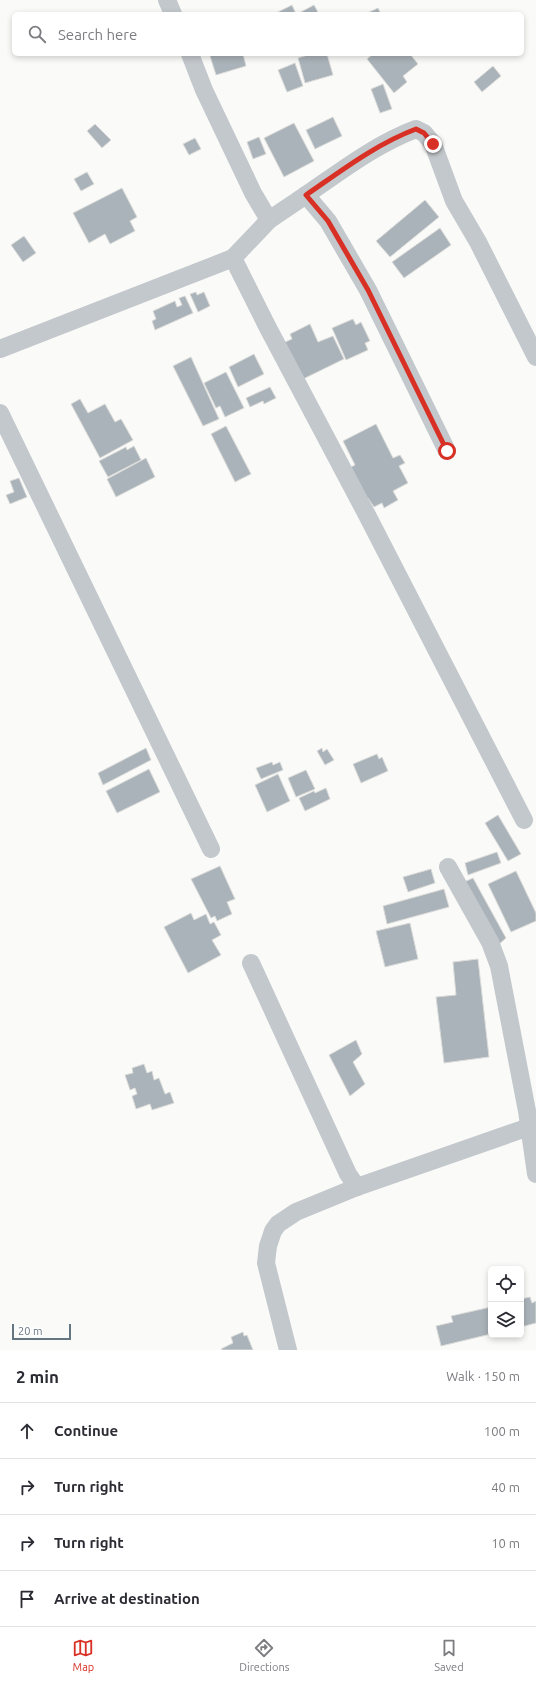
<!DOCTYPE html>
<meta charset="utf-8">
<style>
:root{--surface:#fff;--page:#f7f7f7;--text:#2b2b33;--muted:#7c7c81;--line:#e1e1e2;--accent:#d93025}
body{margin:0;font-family:Ubuntu,sans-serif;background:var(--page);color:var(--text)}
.controls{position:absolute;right:12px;bottom:12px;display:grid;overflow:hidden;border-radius:6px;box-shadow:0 2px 6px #0003}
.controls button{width:36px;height:36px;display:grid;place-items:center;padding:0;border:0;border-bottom:1px solid var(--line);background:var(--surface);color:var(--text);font:20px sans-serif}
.scale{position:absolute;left:12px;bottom:10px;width:59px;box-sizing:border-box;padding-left:4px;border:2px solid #657683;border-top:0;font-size:11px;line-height:14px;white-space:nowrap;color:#657683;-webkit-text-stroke:3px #fff;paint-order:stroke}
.stop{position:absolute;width:12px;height:12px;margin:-9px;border:3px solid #d93025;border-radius:50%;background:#fff}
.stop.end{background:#d93025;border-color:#fff;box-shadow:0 1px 4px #0008}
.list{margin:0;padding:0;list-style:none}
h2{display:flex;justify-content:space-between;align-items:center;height:52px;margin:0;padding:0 16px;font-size:17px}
h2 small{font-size:13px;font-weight:400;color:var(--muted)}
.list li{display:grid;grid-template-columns:26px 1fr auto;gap:12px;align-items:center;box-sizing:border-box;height:56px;padding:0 16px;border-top:1px solid var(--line)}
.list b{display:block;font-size:15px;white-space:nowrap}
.list em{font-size:13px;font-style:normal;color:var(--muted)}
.icon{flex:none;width:22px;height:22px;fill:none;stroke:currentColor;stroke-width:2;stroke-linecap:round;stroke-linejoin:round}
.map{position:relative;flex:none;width:536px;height:1350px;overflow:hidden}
.search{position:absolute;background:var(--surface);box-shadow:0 2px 6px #0003;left:12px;right:12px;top:12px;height:44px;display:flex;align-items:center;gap:10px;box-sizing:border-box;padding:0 14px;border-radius:6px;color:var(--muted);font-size:15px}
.sheet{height:276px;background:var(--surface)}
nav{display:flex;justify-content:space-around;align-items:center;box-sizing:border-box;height:56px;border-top:1px solid var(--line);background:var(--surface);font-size:11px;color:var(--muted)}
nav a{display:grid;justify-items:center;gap:2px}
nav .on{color:var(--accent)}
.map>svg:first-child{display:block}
.building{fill:#aab3b9;stroke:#dcdcda}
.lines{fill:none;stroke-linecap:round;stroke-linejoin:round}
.minor{stroke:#c3c8cc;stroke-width:18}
.route{stroke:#d93025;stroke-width:5}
</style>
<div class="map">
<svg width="536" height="1350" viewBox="0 0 536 1350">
<rect width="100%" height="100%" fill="#fafaf8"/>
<!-- building -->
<g class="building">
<path d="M292,5L296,14H274Z"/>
<path d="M314,5L319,14H299V13Z"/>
<path d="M378,8L381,14H365Z"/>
<path d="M216,54H243L246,66L216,75L210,56Z"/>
<path d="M311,54H327L333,75L305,83L298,58Z"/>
<path d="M373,54H410L418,64L403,76L407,82L394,93L367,59Z"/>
<path d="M295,63L303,86L287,92L278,70Z"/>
<path d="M493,66L501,76L482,92L474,82Z"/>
<path d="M383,84L392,109L380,113L371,89Z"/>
<path d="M333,117L342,136L315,149L306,130Z"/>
<path d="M294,123L314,161L284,177L264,138Z"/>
<path d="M95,124L111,140L102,148L87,131Z"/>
<path d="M259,137L266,154L253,159L247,142Z"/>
<path d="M195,138L201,149L189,155L183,144Z"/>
<path d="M87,172L94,184L81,191L74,179Z"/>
<path d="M122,188L137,217L130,221L135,231L110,244L105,234L89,243L73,213Z"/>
<path d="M425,200L439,217L390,257L376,241Z"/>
<path d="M440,228L451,245L404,278L392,262Z"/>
<path d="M24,236L36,253L23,262L11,245Z"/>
<path d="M196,292L197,295L204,292L210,306L198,312L190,294Z"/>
<path d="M185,296L193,313L155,330L152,321L156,319L153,311L175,301L177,307L182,305L179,298Z"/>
<path d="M353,319L356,325L361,322L370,341L365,343L368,350L346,360L332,328Z"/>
<path d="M310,324L318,342L333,336L344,359L301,380L283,343L292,339L290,334Z"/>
<path d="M254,354L264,374L238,387L229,367Z"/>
<path d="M191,357L219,419L203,426L173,366Z"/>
<path d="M226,372L244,408L225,417L220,406L216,408L204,383Z"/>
<path d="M270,387L276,398L264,404L263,401L250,407L246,398Z"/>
<path d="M80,399L88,413L105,404L115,422L121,419L133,440L100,458L71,404Z"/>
<path d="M376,424L393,458L400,455L405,463L399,466L408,483L393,491L398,500L384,508L382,503L374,507L368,498L363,501L347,469L355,465L343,441Z"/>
<path d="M226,426L251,474L235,482L211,434Z"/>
<path d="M134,446L141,460L108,477L99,461L126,447L127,450Z"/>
<path d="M146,458L155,477L116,497L107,479Z"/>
<path d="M19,478L27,497L10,504L6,495L14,492L10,481Z"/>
<path d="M146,748L151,760L103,785L98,773Z"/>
<path d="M322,748L323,752L327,749L334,760L325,765L317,751Z"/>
<path d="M377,754L379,759L382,757L388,771L361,783L353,764Z"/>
<path d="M272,762L273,765L280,762L283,770L261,779L256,768Z"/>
<path d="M149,769L160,792L117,813L106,791Z"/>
<path d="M306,770L315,789L296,797L288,778Z"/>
<path d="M278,774L290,801L267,812L255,785Z"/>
<path d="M326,788L330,799L305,811L299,798L314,791L315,793Z"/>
<path d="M498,815L521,854L508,861L485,823Z"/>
<path d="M497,852L501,863L468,875L465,863Z"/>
<path d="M220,866L235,899L227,902L232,914L217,921L215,916L211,918L191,879Z"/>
<path d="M431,869L435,883L408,892L403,877Z"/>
<path d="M516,871L536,913V921L511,932L488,884Z"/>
<path d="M473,878L506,938L497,946L462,883Z"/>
<path d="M444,889L449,907L387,924L383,906Z"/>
<path d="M191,913L194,920L206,914L210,924L214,922L221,935L212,940L221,955L188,973L164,927Z"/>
<path d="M410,923L418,959L385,967L376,931Z"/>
<path d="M478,959L489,1057L444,1063L436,997L456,995L453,962Z"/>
<path d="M356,1040L362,1054L353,1062L365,1084L350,1096L329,1055Z"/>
<path d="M144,1064L147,1073L152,1071L154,1080L159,1078L165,1094L170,1092L174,1103L152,1110L150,1104L136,1109L132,1096L137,1094L135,1088L130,1090L125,1075L133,1073L132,1068Z"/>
<path d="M530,1297L532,1303L536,1301V1323L521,1327V1299Z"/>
<path d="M491,1307V1334L441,1346L436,1326L453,1322L451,1316Z"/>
<path d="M243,1332L244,1336L247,1335L253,1350H222L221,1349L233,1343L231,1337Z"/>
</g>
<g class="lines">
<!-- minor -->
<g class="minor">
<path d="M167,0L173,14"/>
<path d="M190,54L204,90L253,193L269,220L306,195L328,221L368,290L447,451"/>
<path d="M306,195C341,171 376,144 416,129L424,133L433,144L454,201L478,242L536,357"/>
<path d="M269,220L233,258L267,326L367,515L524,820"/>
<path d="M0,349L233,258"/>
<path d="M0,413L211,849"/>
<path d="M448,867L490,942L499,966L527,1111L536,1174"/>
<path d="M251,963L348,1174L357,1187"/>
<path d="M288,1350L266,1263L268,1246L273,1231L278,1224L296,1212L357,1187L529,1127"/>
</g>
</g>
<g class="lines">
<!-- route -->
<path class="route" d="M433,144L424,133L416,129C376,144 341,171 306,195L328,221L368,290L447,451"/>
</g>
</svg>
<div class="controls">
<button><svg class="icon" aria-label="locate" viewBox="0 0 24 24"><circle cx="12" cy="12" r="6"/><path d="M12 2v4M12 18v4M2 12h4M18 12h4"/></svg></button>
<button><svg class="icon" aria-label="layers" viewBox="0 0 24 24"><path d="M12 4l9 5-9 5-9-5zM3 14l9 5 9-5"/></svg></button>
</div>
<div class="scale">20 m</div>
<div class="stop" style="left:447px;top:451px"></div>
<div class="stop end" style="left:433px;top:144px"></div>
<div class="search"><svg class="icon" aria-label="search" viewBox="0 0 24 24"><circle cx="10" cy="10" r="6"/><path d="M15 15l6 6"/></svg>Search here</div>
</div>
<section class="sheet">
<h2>2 min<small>Walk · 150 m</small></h2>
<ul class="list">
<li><svg class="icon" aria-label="ahead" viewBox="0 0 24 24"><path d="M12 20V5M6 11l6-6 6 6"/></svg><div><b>Continue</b></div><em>100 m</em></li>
<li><svg class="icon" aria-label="right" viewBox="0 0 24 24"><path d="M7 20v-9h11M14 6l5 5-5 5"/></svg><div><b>Turn right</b></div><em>40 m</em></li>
<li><svg class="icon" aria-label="right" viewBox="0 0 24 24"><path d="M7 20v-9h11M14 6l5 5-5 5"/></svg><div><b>Turn right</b></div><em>10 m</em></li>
<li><svg class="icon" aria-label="arrive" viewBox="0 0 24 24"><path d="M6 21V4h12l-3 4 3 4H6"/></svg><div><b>Arrive at destination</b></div></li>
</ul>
</section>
<nav>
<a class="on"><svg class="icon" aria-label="map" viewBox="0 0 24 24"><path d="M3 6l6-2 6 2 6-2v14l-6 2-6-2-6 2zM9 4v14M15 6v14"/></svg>Map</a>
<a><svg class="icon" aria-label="directions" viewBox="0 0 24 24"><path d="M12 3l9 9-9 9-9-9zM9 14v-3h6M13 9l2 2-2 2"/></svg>Directions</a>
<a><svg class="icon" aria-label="saved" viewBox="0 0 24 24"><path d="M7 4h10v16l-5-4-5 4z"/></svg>Saved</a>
</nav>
